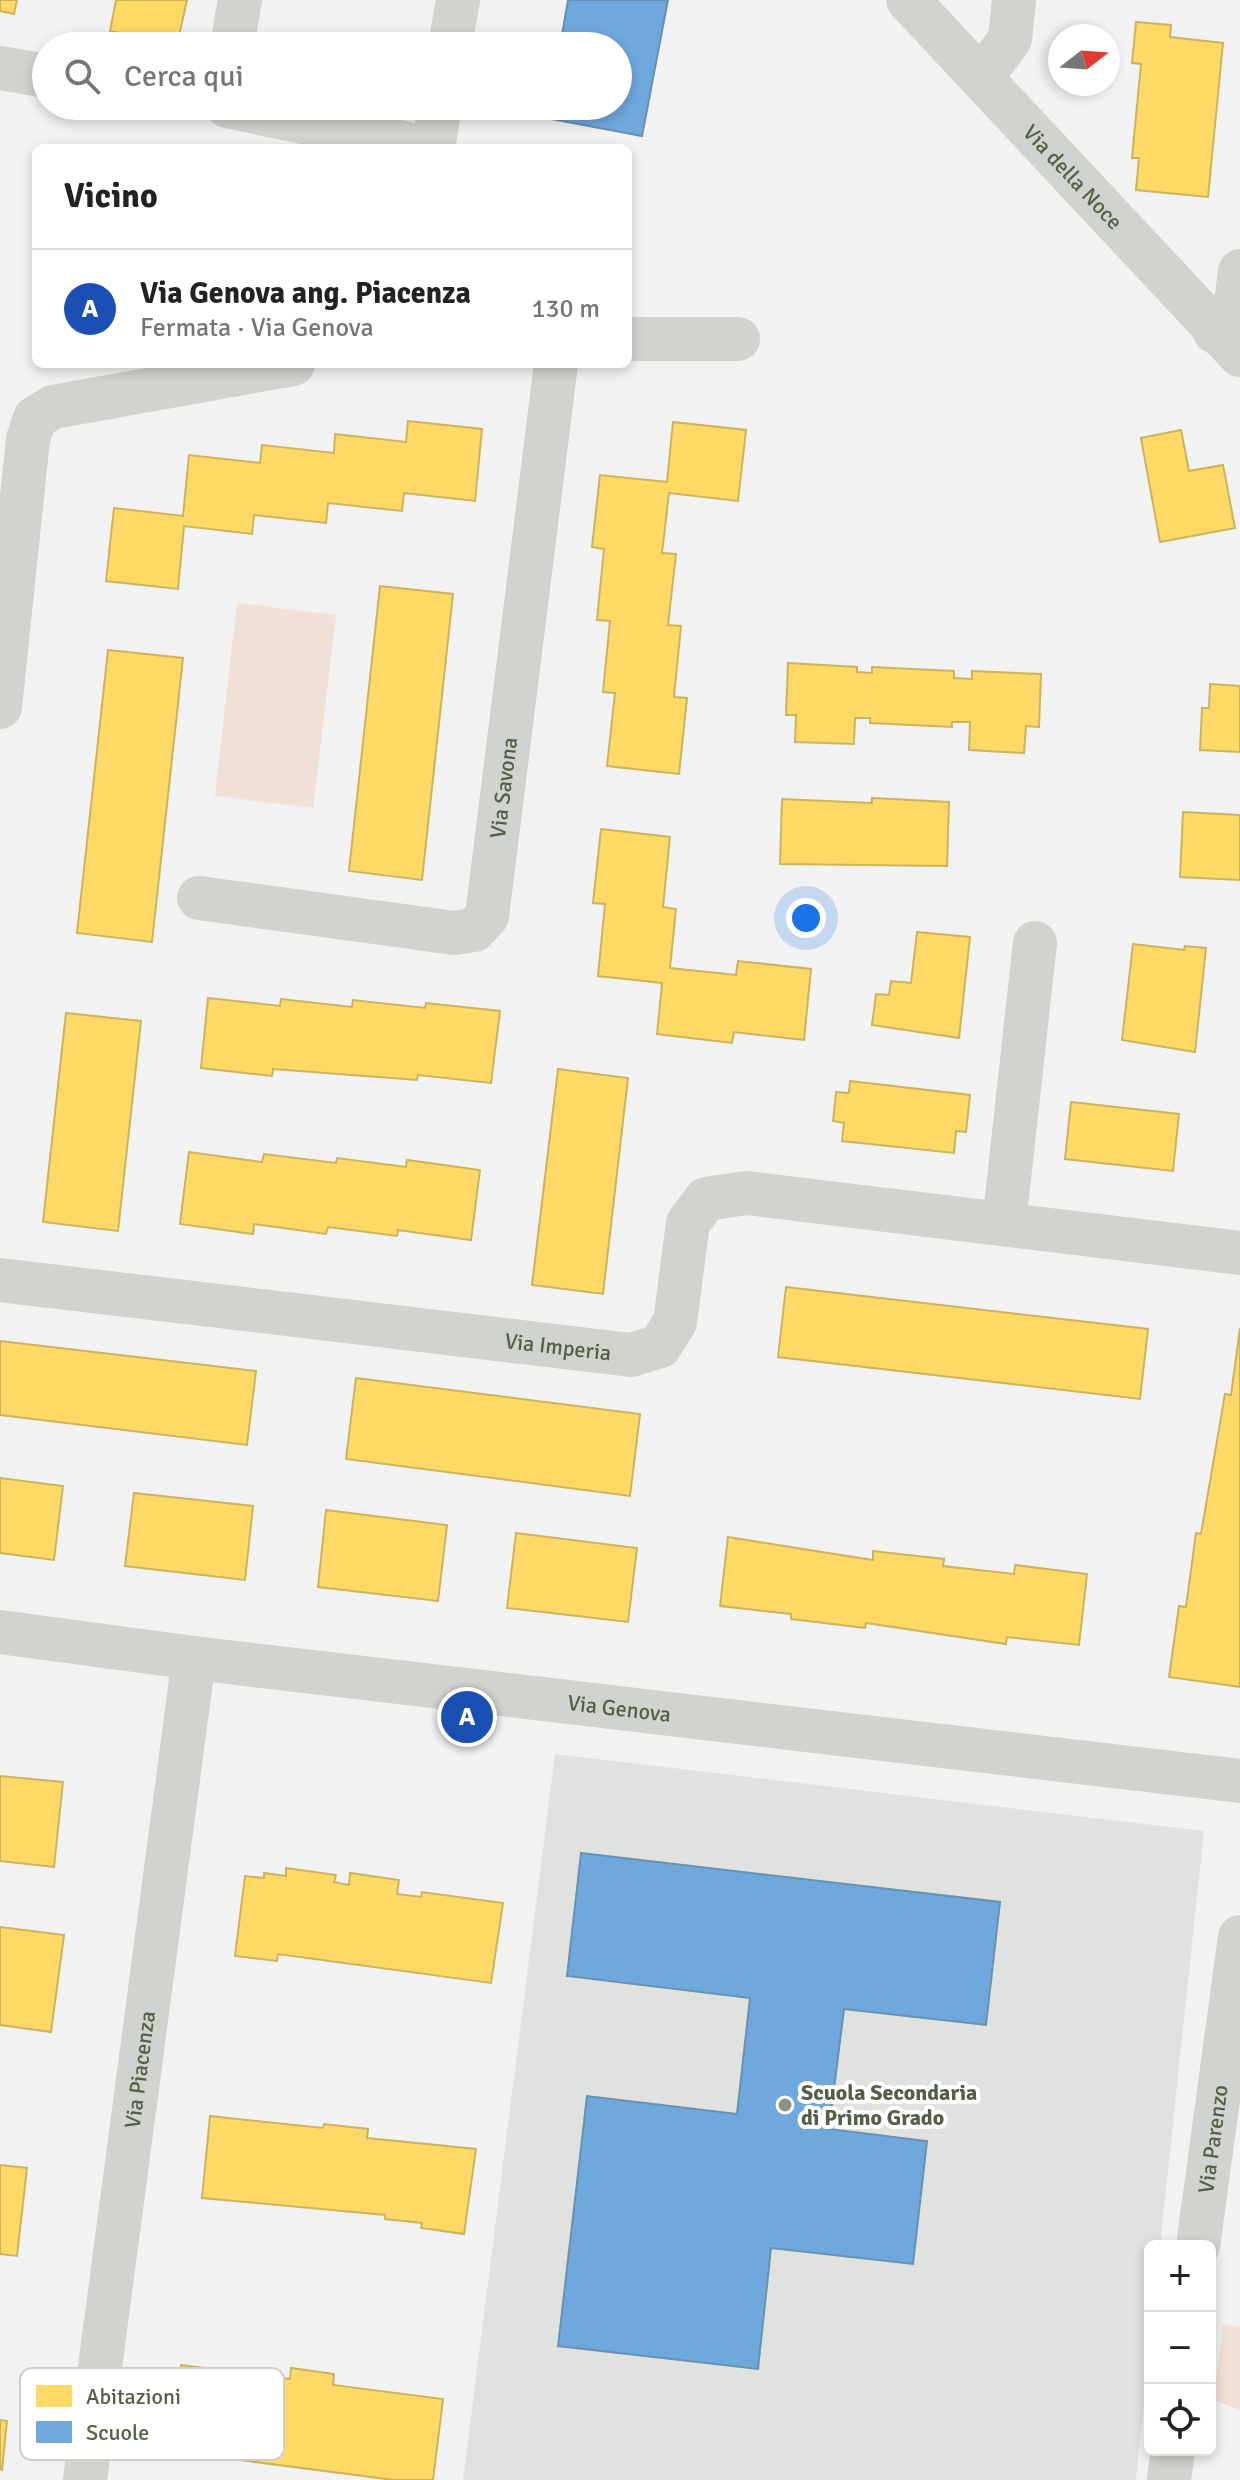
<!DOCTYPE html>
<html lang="it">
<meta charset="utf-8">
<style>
:root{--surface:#fff;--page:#f6f6f6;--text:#222;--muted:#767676;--line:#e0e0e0;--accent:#2563eb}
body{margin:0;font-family:Signika,sans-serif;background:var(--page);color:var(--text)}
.controls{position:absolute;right:24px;bottom:24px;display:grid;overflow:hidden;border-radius:12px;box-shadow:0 4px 12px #0003}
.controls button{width:72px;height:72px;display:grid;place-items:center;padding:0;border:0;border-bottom:2px solid var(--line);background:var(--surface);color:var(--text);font:40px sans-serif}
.compass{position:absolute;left:1048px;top:24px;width:72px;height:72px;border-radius:50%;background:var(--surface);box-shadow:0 4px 12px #0003;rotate:73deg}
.you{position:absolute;left:806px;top:918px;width:28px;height:28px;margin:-20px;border:6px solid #fff;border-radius:50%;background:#1a73e8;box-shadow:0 0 0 12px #1a73e833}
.badge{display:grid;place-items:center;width:52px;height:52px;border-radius:50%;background:var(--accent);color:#fff;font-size:26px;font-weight:700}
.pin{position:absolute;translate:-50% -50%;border:4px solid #fff;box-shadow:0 2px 8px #0006}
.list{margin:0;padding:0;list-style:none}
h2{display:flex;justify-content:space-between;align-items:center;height:104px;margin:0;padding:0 32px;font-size:34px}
h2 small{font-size:26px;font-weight:400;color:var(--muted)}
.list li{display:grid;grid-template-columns:52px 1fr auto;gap:24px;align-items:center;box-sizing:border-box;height:120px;padding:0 32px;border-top:2px solid var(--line)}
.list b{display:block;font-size:30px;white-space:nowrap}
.list p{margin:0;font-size:26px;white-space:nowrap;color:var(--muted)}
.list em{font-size:26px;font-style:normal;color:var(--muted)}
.icon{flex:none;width:44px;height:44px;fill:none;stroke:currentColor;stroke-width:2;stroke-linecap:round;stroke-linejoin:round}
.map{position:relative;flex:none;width:1240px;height:2480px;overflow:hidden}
.search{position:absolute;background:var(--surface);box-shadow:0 4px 12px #0003;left:32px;top:32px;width:600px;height:88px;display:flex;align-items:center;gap:20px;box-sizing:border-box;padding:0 28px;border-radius:44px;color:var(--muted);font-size:30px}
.panel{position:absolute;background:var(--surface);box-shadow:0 4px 12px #0003;left:32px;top:144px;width:600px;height:224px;border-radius:12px}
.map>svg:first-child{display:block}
.education{fill:#e0e2e0}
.green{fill:#f1e0d6}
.homes{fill:#ffd966;stroke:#ccb45d;stroke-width:2}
.schools{fill:#6fa8dc;stroke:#6792b0;stroke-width:2}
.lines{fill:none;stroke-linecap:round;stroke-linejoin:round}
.minor{stroke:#d1d3ce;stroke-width:44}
.poi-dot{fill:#8c9284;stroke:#fff;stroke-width:3}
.labels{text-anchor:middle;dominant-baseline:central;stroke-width:8;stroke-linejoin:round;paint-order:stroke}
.street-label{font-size:22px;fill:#555f48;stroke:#fff}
.poi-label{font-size:22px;font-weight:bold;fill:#555f48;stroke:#fff;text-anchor:start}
.key{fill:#fff;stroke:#cccfc8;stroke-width:2}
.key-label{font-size:22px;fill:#555f48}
</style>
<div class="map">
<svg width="1240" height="2480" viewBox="0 0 1240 2480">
<rect width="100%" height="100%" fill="#f2f2f2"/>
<!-- education -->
<path class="education" d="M555,1754L1204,1831L1160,2246H1150V2346L1136,2480H463Z"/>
<!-- green -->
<g class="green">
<path d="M237,603L336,615L313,808L215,796Z"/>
<path d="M1223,2325L1240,2327V2410L1214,2400Z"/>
</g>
<!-- homes -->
<g class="homes">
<path d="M0,0H17L14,14L0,11Z"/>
<path d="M116,0H187L177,45L110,31Z"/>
<path d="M1136,22L1171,25L1170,37L1223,43L1208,197L1136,190L1139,158H1132L1141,64L1132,63Z"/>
<path d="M408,421L482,429L475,501L404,493L402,511L328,503L326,523L254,515L252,534L184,526L178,589L106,581L114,508L183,516L189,455L260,463L262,445L334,453L335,434L406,442Z"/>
<path d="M673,422L746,430L738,501L669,493L662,553L676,554L668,625L681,626L674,697L687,698L679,774L607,766L615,693L603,692L610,621L597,620L604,549L592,547L600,475L667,482Z"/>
<path d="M1181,430L1189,471L1223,465L1235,528L1160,542L1141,438Z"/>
<path d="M380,586L453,594L422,880L349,871Z"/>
<path d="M108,650L183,658L152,942L77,933Z"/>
<path d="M788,663L857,667V672L872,673V667L954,671V678L972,679V671L1041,674L1039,727L1026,726L1024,753L969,750L970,722H952V727L870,723V718H855L854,744L795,742L796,715H786Z"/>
<path d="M1210,684L1240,686V752L1200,750L1202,708H1209Z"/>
<path d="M872,798L949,802L947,866L780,864L782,799L872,803Z"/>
<path d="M1183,812L1240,815V880L1180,877Z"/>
<path d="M601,829L670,837L663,907L676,909L670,968L736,975L738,961L811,969L804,1040L734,1032L732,1043L657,1034L662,983L598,976L605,904L593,903Z"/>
<path d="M917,932L970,937L959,1038L872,1025L876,994L889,995L891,981L911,983Z"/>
<path d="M1133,944L1184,950L1185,946L1206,948L1195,1052L1122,1040Z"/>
<path d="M208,998L280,1006L281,999L352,1007L353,1000L425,1008L426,1003L500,1011L491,1083L418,1075L417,1080L273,1069L272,1076L201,1068Z"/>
<path d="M66,1013L141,1021L118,1231L43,1222Z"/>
<path d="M558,1069L628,1078L603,1294L532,1285Z"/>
<path d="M850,1081L970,1095L966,1132L956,1131L954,1153L842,1141L844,1123L833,1121L836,1092L849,1093Z"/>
<path d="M1071,1102L1179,1114L1173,1171L1065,1159Z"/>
<path d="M189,1152L262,1162L264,1154L336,1163L337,1158L406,1167L407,1160L480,1170L471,1240L398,1230L397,1236L328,1227L326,1234L254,1224L253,1234L180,1224Z"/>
<path d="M786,1287L1148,1329L1140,1399L778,1357Z"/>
<path d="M1240,1328V1687L1169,1677L1179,1606L1186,1607L1196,1533L1201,1534L1225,1394L1231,1395Z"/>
<path d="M0,1341L256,1371L247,1445L0,1415Z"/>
<path d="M356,1378L640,1414L630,1496L346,1459Z"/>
<path d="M0,1478L63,1486L54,1560L0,1553Z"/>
<path d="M134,1493L253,1506L245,1580L125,1566Z"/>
<path d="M326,1510L447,1525L438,1601L318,1587Z"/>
<path d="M516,1533L637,1548L628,1622L507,1608Z"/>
<path d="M728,1537L873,1560V1551L944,1559L943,1566L1014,1574L1015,1565L1087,1574L1079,1645L1007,1637L1006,1644L866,1623L865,1628L791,1619V1614L720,1606Z"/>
<path d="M0,1776L63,1782L54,1867L0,1861Z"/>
<path d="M286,1868L336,1875L334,1882L349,1885L350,1873L399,1880L397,1894L421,1897L422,1892L503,1903L491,1983L278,1954L277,1961L235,1956L245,1876L264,1878V1873L286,1876Z"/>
<path d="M0,1927L64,1935L51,2032L0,2025Z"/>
<path d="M210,2116L323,2128L324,2124L368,2129L367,2138L476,2149L464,2234L421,2228L422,2223L385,2219V2215L202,2198Z"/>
<path d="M0,2165L27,2168L17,2256L0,2254Z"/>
<path d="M181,2365L290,2379L291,2368L334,2374L333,2385L443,2399L433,2480H394L170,2451Z"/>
<path d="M0,2420L7,2421L2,2470L0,2469Z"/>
</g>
<!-- schools -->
<g class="schools">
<path d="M568,0H668L642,136L546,118L548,106H618V46H560Z"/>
<path d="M581,1853L1000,1902L986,2025L844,2009L829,2129L927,2141L913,2264L771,2248L758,2369L558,2346L587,2096L737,2114L750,1998L567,1976Z"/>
</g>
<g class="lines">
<!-- minor -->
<g class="minor">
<path id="s1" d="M908,0L1240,355"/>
<path d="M232,46L240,0"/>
<path d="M450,46L458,0"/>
<path d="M0,68L46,76"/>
<path d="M982,77L1010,39L1014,0"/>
<path d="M227,106L427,148"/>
<path d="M433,148L440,106"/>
<path d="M1215,332L1236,303L1240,271"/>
<path d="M628,339H738"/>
<path d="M0,707L28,439L35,418L53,407L293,364"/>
<path id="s2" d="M199,898L454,933L474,930L487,916L556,364"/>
<path d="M1004,1224L1035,943"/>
<path id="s3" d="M0,1280L631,1355L660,1346L675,1322L688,1223L706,1199L746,1193L1240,1253"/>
<path id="s4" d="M0,1632L194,1658L1240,1781"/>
<path id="s5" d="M1198,2246L1240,1937"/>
<path id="s6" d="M85,2480L194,1658"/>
<path d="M1169,2480L1173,2450"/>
</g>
</g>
<!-- markers -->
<circle class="poi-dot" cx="785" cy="2105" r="8"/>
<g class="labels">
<!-- street labels -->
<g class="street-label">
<text stroke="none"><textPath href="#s1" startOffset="242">Via della Noce</textPath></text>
<text stroke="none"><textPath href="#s2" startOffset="426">Via Savona</textPath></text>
<text stroke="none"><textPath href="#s3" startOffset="562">Via Imperia</textPath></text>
<text stroke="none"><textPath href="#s4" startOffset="624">Via Genova</textPath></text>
<text stroke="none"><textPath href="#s6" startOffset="414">Via Piacenza</textPath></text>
<text stroke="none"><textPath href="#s5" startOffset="108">Via Parenzo</textPath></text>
</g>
<!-- poi labels -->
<g class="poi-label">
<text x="801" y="2092">Scuola Secondaria<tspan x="801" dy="25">di Primo Grado</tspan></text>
</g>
</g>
<!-- legend -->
<rect x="20" y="2368" width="264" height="92" rx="12" class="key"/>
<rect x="36" y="2385" width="36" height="22" fill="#ffd966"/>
<rect x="36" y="2421" width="36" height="22" fill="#6fa8dc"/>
<g class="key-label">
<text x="86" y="2404">Abitazioni</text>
<text x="86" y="2440">Scuole</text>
</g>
</svg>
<div class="controls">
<button>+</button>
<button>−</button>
<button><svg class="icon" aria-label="locate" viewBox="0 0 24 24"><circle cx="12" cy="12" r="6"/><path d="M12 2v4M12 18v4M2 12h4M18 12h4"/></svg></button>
</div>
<svg class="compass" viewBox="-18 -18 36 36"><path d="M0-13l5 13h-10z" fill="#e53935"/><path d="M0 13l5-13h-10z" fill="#767676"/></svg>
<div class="you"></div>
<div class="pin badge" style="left:467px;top:1717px;background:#1a4fb4">A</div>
<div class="search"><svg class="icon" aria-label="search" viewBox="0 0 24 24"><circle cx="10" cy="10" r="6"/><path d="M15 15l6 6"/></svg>Cerca qui</div>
<section class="panel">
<h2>Vicino<small></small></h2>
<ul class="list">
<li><span class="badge" style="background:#1a4fb4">A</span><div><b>Via Genova ang. Piacenza</b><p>Fermata · Via Genova</p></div><em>130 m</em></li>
</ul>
</section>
</div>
